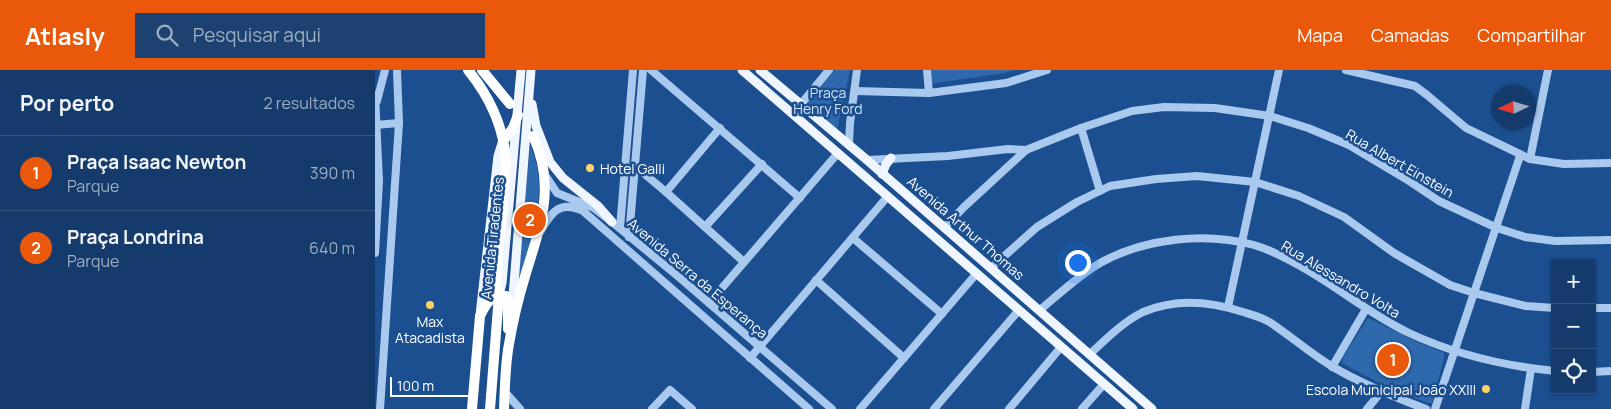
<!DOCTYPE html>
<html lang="pt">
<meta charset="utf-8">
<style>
:root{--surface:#143b6b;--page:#1d4271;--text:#f1f3f6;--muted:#9dadc1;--line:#33557e;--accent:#ea580c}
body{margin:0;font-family:Manrope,sans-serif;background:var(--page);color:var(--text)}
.controls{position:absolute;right:15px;bottom:15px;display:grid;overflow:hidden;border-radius:0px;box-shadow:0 1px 4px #0004}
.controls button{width:45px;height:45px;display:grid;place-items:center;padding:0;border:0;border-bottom:1px solid var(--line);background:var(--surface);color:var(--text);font:25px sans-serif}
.compass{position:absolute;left:1116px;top:15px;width:45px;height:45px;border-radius:50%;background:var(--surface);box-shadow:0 1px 4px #0004;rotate:266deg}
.scale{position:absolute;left:15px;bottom:12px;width:85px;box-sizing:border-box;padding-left:5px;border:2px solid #fff;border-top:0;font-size:14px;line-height:18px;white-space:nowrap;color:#fff;-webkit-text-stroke:4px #1b4f8f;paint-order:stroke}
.you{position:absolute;left:702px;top:192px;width:18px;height:18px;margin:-12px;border:4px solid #fff;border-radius:50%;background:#1a73e8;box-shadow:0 0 0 8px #1a73e833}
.badge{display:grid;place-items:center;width:32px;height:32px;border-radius:50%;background:var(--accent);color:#fff;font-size:16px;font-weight:700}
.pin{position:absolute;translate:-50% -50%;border:2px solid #fff;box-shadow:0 1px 5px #0006}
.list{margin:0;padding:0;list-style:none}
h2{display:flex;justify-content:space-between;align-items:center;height:65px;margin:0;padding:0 20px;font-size:21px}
h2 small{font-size:16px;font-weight:400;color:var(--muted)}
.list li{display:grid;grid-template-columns:32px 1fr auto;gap:15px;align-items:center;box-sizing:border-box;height:75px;padding:0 20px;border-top:1px solid var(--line)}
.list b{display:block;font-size:19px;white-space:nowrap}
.list p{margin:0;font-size:16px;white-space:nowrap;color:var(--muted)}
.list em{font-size:16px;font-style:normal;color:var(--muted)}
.icon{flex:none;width:28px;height:28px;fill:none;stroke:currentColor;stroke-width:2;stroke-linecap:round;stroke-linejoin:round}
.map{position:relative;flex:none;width:1236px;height:339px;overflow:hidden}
header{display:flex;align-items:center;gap:30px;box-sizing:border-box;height:70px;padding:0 25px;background:var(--accent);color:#fff}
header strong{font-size:24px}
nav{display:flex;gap:28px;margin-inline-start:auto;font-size:18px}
.search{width:350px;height:45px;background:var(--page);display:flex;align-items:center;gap:12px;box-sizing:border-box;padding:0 18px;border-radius:0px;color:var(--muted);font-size:19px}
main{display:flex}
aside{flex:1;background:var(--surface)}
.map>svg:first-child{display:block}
.green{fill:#2e69ad}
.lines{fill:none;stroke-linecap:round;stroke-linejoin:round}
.minor{stroke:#a9c9ee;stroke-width:8}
.major{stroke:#f0f6ff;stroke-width:9}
.highway{stroke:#fff;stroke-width:10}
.poi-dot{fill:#ffd166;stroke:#1b4f8f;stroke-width:2}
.labels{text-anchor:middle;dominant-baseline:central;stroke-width:5;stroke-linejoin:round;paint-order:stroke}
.park-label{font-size:14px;fill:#cfe3fa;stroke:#1b4f8f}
.street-label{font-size:14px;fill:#fff;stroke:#1b4f8f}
.poi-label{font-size:14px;fill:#fff;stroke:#1b4f8f;text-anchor:start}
</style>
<header>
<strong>Atlasly</strong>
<div class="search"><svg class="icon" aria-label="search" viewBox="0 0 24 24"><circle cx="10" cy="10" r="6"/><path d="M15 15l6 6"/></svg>Pesquisar aqui</div>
<nav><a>Mapa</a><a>Camadas</a><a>Compartilhar</a></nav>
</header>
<main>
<aside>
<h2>Por perto<small>2 resultados</small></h2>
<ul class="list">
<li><span class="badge">1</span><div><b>Praça Isaac Newton</b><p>Parque</p></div><em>390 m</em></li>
<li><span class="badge">2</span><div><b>Praça Londrina</b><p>Parque</p></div><em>640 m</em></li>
</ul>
</aside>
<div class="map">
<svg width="1236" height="339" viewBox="0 0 1236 339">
<rect width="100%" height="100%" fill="#1b4f8f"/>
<!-- green -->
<g class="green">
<path d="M460,0H475L462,60L432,32Z"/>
<path d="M553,0H640L629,3L555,14Z"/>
<path d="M155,76C177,121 153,181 142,226Z"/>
<path d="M993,248L1042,272L1069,283V288L1057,333H1053L1014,318L967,293L968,287Z"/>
</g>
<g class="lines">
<!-- minor -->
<g class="minor">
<path d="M276,0L425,128"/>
<path d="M552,0L554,23"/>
<path d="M971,0L1040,16L1052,25L1091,58L1155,89L1189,94L1236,93"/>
<path d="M480,21L554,23L631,13L672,0"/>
<path d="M0,25L4,111L0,183"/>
<path d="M2,31L10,0"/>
<path d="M426,34L454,0"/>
<path d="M0,55L24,53"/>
<path d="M706,58L725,121"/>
<path d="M474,75L475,53L482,0"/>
<path d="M1155,89L1173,0"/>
<path d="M492,90L573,86L633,79L651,80"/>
<path d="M260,96L291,122L369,192"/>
<path d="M170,105L182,123L219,138L237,152L305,208L457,339"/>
<path d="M291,122L345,58"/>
<path d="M330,157L387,94"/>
<path d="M245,158L258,0"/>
<path d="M569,158L589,137L651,80L706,58L757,41L789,37L840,38L895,46L933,58L974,75L1031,109L1064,131L1122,158L1150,167L1180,171L1236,170"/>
<path d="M166,161C176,142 185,130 208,141L434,339"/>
<path d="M254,167L268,0"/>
<path d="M478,168L567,244"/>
<path d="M616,198L662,157L702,132L735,116L781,109L822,106L880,112L924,126L969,147L1019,183L1075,215L1099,223L1151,236L1180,238"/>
<path d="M441,210L529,288"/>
<path d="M334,233L463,83"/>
<path d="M853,237L904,0"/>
<path d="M1217,238H1236"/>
<path d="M665,240C684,224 703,206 725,193C770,168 830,162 879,175C899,181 917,191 934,201C968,221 998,246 1034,263C1079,284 1130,296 1180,301"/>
<path d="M715,284C731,269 748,252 768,242C801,228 835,231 868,242C878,245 887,247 896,253C917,267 936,284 958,297C987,314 1019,327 1051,339"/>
<path d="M375,288L513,126"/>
<path d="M957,297L991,239"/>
<path d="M1217,302L1236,301"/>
<path d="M130,322L145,339"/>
<path d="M5,339L24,53L22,0"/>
<path d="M277,339L295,320L317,339"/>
<path d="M485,339L602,203"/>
<path d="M559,339L644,240"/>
<path d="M634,339L686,277"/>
<path d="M707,339L729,314"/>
<path d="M992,339L1006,322"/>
<path d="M1060,339L1145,86"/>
<path d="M1150,339L1156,299"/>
</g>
<!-- major -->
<g class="major">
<path d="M367,0L758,339"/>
<path d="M385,0L492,90L777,339"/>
<path d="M157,34L161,56L175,92L188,108L223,136L237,152"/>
<path d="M507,104L511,94L516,88"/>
<path d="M124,225L127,213L146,0"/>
<path d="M137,239L156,0"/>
<path d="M105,245L123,86L128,70"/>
</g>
<!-- highway -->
<g class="highway">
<path d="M93,0C115,27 129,56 131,92L121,210L124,225L115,339"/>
<path d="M107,0L135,34"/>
<path d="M129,70L138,58L143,45"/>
<path d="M97,339L105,246C111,234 116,224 131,226L133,231V259"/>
<path d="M129,339C130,318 130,295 134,274C138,250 144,226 151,203C166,154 181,115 158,66"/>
</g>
</g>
<!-- markers -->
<g class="poi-dot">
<circle cx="215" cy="98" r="5"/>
<circle cx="55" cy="235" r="5"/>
<circle cx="1111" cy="319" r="5"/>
</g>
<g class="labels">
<!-- park labels -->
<g class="park-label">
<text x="453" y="22">Praça<tspan x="453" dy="16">Henry Ford</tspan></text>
</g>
<!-- street labels -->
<g class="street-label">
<text transform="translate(1025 93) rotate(30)">Rua Albert Einstein</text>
<text transform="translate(591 158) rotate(41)">Avenida Arthur Thomas</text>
<text transform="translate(117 168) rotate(-84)">Avenida Tiradentes</text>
<text transform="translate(323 208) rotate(40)">Avenida Serra da Esperança</text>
<text transform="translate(966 209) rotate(31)">Rua Alessandro Volta</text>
</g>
<!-- poi labels -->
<g class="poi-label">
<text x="225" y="98">Hotel Galli</text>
<text x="55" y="251" text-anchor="middle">Max<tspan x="55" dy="16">Atacadista</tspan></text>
<text x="1101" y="319" text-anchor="end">Escola Municipal João XXIII</text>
</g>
</g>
</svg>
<div class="controls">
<button>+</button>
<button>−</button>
<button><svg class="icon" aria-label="locate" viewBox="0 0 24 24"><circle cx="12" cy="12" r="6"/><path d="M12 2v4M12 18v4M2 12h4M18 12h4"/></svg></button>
</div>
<svg class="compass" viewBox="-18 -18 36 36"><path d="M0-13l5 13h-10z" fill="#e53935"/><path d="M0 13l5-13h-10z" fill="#9dadc1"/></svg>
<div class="scale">100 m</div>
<div class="you"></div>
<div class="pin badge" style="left:1018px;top:290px">1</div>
<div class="pin badge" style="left:155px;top:150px">2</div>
</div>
</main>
